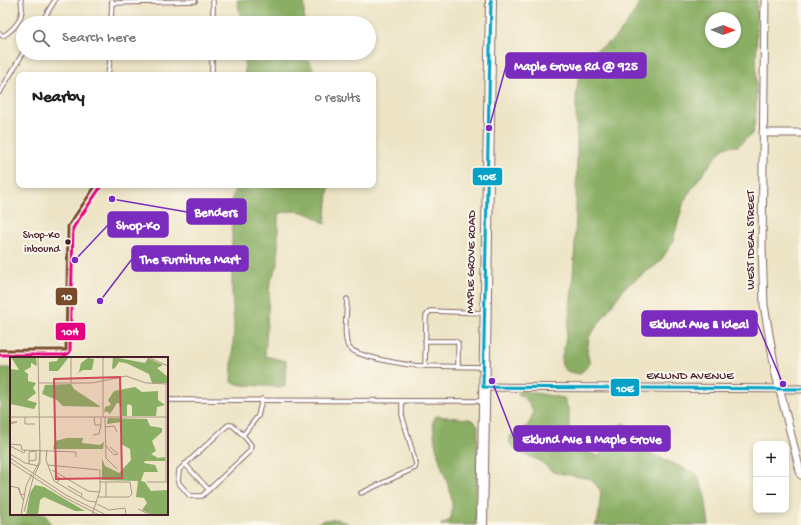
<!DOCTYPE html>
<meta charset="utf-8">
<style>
:root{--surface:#fff;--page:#f6f6f6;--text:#202124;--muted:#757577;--line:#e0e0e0}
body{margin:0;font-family:"Gochi Hand",sans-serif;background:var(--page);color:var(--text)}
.controls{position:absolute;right:12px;bottom:12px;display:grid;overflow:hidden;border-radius:8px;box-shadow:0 2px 6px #0003}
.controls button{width:36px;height:36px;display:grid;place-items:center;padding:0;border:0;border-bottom:1px solid var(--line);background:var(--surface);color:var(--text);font:20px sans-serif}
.compass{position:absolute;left:705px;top:12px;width:36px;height:36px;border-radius:50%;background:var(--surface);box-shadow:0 2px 6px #0003;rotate:91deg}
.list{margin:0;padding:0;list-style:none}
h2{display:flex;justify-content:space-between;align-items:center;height:52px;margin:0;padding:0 16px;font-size:17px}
h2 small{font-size:13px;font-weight:400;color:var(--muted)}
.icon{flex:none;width:22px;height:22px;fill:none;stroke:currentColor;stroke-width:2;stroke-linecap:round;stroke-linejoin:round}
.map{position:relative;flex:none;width:801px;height:525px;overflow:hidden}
.search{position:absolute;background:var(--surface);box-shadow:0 2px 6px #0003;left:16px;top:16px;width:360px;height:44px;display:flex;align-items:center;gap:10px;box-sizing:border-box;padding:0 14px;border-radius:22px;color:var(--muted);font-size:15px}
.panel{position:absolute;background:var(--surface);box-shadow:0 2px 6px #0003;left:16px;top:72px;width:360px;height:116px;border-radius:8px}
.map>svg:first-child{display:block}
.forest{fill:#8aae63;stroke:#6a6647;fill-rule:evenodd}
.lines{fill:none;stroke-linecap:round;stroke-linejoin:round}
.lane-casing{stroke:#836461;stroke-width:5.5}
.street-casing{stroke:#836461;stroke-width:9}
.secondary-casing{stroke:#836461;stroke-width:12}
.lane{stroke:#fff;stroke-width:3.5}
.street{stroke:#fff;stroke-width:7}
.secondary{stroke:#fff;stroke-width:10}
.bus-1-casing{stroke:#fbf7ec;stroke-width:6}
.bus-2-casing{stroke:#fbf7ec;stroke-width:6}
.bus-3-casing{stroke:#fbf7ec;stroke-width:6}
.bus-1{stroke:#04a2c6;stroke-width:3}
.bus-2{stroke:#7a4b2a;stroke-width:3}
.bus-3{stroke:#e5007d;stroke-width:3}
.bus-dot{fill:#4a1f2b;stroke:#fbf7ec;stroke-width:1.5}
.labels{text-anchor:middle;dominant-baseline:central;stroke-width:4;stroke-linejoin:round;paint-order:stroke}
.bus-label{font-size:11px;fill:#4a1f2b;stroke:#fbf7ec;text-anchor:end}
.street-label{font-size:12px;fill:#4a1f2b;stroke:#fbf7ec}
.inset-road{fill:none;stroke:#ac9587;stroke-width:1}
.view{fill:#d1495b;fill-opacity:0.15;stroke:#d1495b;stroke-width:2}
.inset-edge{fill:none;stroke:#4a1f2b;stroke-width:2}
.leader{fill:none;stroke:#7b2cbf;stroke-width:1.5}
.callout-dot{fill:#7b2cbf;stroke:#fbf7ec;stroke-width:1.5}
.callout{fill:#7b2cbf;stroke:#7b2cbf;stroke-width:1.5}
.callout-label{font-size:13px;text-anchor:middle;font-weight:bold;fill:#fff}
.line-badge{stroke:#fbf7ec;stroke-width:1.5}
.badge-label{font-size:11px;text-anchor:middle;font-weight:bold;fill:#fff}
</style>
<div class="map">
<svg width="801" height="525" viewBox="0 0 801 525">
<rect width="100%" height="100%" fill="#fbf7ec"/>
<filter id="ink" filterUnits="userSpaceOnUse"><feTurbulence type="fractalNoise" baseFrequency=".025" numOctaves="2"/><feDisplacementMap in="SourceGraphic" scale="8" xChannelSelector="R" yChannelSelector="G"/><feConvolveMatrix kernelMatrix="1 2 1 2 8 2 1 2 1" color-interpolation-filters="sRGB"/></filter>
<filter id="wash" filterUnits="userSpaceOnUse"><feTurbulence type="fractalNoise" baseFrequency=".012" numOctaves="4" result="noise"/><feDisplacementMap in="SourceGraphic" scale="16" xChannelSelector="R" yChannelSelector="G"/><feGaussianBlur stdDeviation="0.9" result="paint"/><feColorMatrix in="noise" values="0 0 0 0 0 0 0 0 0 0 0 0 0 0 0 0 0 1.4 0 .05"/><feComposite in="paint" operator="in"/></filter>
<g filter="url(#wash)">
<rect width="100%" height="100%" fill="#ede4c5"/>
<!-- forest -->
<g class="forest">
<path d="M237,0H304V23H242Z"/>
<path d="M641,0H757L756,113L753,133L738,146L724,147L697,181L684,201L672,244L659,263L625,287L589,337L587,352L590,364L580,374C570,372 563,373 561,361C577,293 575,223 577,153C578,125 572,97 581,69C587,50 599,51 611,41C624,30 633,15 641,0ZM711,18H735V42H711Z"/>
<path d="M244,53H307L308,60L317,75H245Z"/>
<path d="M236,185H329L325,224C309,212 298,208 278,214V265L270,281L265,356L286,361L285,387L242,385L231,382L234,326L232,293V198Z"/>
<path d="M0,368H11V514H45L51,525H0Z"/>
<path d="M519,390L564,398L569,411V430L578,450L599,456L606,445L613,428L624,423L641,435L649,453L697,474L705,495L709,525H595L598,520L601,491L591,479L553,472L539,460L520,453L510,444V436C523,427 530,429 533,411L525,398L518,394Z"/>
<path d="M436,416L469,419L474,421L478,425L476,525H440L450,520C458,498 441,472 437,450C434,441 434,431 433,422Z"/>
<path d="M337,519L351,525H312L325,520Z"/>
</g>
</g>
<g filter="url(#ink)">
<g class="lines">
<!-- lane casing -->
<g class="lane-casing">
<g id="lane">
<path d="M112,3L195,1"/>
<path d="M41,23L55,0"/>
<path d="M111,23L112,0"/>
<path d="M213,23V0"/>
<path d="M0,34L3,36C16,28 25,16 21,0"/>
<path d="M108,75L111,53"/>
<path d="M212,75V53"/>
<path d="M0,92L23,53"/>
<path d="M347,299C347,311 343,337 348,346C353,357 411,366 425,366"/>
<path d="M425,341H455L458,343V366"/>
<path d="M0,350H66L68,226L96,185"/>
<path d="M483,367L425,366L426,316L430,311L485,313"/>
<path d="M167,400L483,401"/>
<path d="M243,435L251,445L250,451L202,496H190L178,482L179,470L228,425H232L243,435L258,416L262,399"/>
<path d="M185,464L209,490"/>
<path d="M361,493L415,468L416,464L402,415V401"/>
</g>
</g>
<!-- street casing -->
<g class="street-casing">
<g id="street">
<path d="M765,0L762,247L764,305L776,375L801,475"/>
<path d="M763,133H801"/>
<path d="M483,387L801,389"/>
</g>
</g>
<!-- secondary casing -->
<g class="secondary-casing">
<path id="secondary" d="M482,525L491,0"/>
</g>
<!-- lane -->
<use href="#lane" class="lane"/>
<!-- street -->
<use href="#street" class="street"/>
<!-- secondary -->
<use href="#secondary" class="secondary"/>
<!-- bus-1 casing -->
<g class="bus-1-casing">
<path id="bus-1" d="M491,0L483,387L801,389"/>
</g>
<!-- bus-2 casing -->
<g class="bus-2-casing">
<path id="bus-2" d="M0,350H66L68,226L96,185"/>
</g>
<!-- bus-3 casing -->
<g class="bus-3-casing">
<path id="bus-3" d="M0,355H66L70,352L73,228L100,188"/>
</g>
<!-- bus-1 -->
<use href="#bus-1" class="bus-1"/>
<!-- bus-2 -->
<use href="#bus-2" class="bus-2"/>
<!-- bus-3 -->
<use href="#bus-3" class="bus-3"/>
</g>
</g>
<!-- markers -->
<circle class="bus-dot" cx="68" cy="242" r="3.5"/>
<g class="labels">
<!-- bus labels -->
<g class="bus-label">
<text x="60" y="236">Shop-Ko<tspan x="60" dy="14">inbound</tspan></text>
</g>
<!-- street labels -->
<g class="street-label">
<text transform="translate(752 240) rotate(-90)">WEST IDEAL STREET</text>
<text transform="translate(472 262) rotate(-89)">MAPLE GROVE ROAD</text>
<text x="690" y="377">EKLUND AVENUE</text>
</g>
</g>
<!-- overview -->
<g transform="translate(10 357)">
<rect width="158" height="158" fill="#ede4c5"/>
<path d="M1,0L26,1L27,9L21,6V10L14,14L18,17V24L26,26L23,31L26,36L17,43L27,46L24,52L0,47V12L9,13ZM49,0H59L48,14H39V5L47,4ZM103,0L135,6L138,1L153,8L147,11L158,20V26H142L139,17L116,6L109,5L105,11L102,12ZM78,1L84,2L82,13H73L65,18L69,15L71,6ZM61,27L64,32L91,50L53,49L47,43L32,37L35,28ZM125,30L132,35L148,34V43L155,48L147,50L146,59H122V49L119,47L117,48V59H112L111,47L107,46L100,57L96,54L94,56L95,50L101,48L98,43L104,34ZM98,61L137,62L140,69L152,71V75L142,84L146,94L141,97L148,101L155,100V104H135L134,106L145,108L148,115H134L131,124L135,125L141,134L158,133V158H143L132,153L137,146L134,141L126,140L128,124L92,123V102L95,109L109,116L121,103L120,92L111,87V65L97,67ZM57,81H73L72,86L90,88L94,85L93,92H43L45,84ZM25,128L34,130L75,154H65L34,140L30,143L28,158H16L20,136Z" fill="#8aae63"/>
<path class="inset-road" d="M93,0V60M138,0L158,9M29,26H82L116,19L136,26L158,27M61,26V0M0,60H158M15,60V67H25M84,60L85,68H91V61M95,60L96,101L107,112M0,65H7L0,67M95,70L104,69L107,75M83,78L89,77L91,68M0,87L11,88L12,93L66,95V100M95,88L104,98L108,97L100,90M0,89L14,96L15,93M37,93L36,103L44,124L78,144L87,145M0,97L15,106L29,109M0,101L56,138L96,158M19,104V95L26,94M0,105L54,140L89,158M19,107V104L26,103V93M38,108L90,113V133L82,158M42,113L78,134L89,135M23,116L29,106L30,93L28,0M25,117L30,106V93M96,125V140M137,125H158M156,125V27M47,126L50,121L46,119L49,124M0,129L9,131L11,138L14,137M58,129L72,137L71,140M8,131L13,143M88,140H119L122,137L120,125H90M87,147L99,153L115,151L116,158M128,152L141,158M14,155L24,118M11,158L16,129L22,117"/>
<path class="view" d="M110,20L112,121L46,122L44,22Z"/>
<rect width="158" height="158" class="inset-edge"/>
</g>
<!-- callouts -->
<path class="leader" d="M489 128L506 66M112 199L187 212M75 260L108 225M100 301L132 259M783 384L757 323M492 381L514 438"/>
<g class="callout-dot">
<circle cx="489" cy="128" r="4"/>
<circle cx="112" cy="199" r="4"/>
<circle cx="75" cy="260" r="4"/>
<circle cx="100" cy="301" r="4"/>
<circle cx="783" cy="384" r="4"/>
<circle cx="492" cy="381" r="4"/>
</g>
<g class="callout">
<rect x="506" y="53" width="140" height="25" rx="4"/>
<rect x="187" y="199" width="59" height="25" rx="4"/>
<rect x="108" y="212" width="60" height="25" rx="4"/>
<rect x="132" y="246" width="116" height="25" rx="4"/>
<rect x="642" y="311" width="115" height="25" rx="4"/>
<rect x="514" y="426" width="156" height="25" rx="4"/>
</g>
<g class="callout-label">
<text x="576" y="70">Maple Grove Rd @ 925</text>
<text x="216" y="216">Benders</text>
<text x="138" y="229">Shop-Ko</text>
<text x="190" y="263">The Furniture Mart</text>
<text x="699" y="328">Eklund Ave &amp; Ideal</text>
<text x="592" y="443">Eklund Ave &amp; Maple Grove</text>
</g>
<g class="line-badge">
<rect x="472" y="167" width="31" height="19" rx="4" fill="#04a2c6"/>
<rect x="55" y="287" width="23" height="19" rx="4" fill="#7a4b2a"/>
<rect x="55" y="322" width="31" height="19" rx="4" fill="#e5007d"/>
<rect x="610" y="378" width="30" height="19" rx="4" fill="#04a2c6"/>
</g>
<g class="badge-label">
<text x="487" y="180">10E</text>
<text x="67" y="300">10</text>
<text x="70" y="335">10H</text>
<text x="625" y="392">10E</text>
</g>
</svg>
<div class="controls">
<button>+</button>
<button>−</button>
</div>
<svg class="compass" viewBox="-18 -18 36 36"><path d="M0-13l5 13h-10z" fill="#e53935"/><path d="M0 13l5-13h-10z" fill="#757577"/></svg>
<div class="search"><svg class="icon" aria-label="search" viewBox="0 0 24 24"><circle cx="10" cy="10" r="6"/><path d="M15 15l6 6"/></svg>Search here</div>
<section class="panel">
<h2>Nearby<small>0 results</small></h2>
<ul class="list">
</ul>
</section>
</div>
